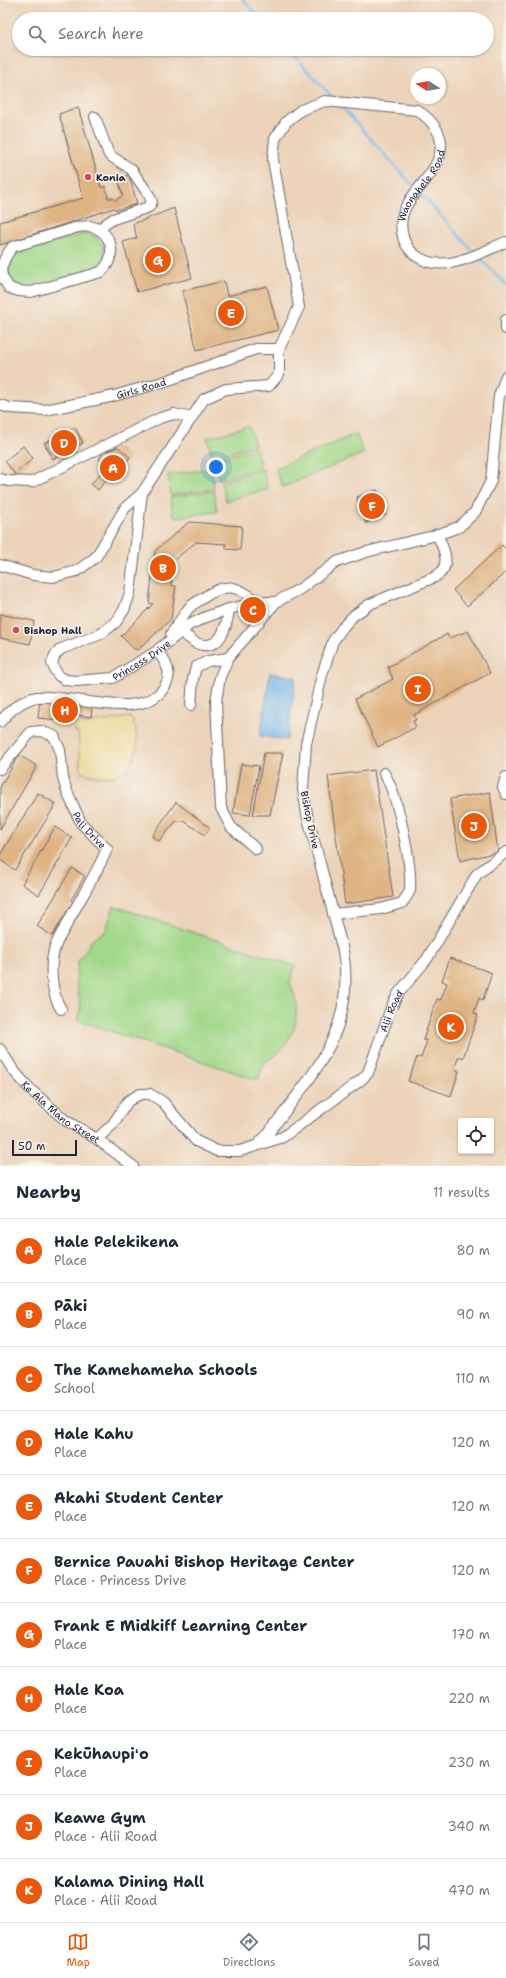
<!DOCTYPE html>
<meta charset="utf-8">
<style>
:root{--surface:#fff;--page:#f6f6f7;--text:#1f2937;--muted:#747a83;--line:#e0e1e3;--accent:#ea580c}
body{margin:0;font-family:"Shantell Sans",sans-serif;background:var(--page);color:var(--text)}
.controls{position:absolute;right:12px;bottom:12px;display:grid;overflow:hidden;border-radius:4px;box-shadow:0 1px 3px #0004}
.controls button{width:36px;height:36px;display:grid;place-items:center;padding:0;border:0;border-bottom:1px solid var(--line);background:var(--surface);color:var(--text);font:20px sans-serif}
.compass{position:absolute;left:410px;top:68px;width:36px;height:36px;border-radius:50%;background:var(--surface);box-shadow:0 1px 3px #0004;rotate:281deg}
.scale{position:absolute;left:12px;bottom:10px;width:65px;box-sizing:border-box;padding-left:4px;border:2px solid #22223b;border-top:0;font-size:11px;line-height:14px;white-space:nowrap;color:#22223b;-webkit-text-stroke:3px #f7f3e8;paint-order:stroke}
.you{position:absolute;left:216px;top:467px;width:14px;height:14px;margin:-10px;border:3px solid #fff;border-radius:50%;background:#1a73e8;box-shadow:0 0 0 6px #1a73e833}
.badge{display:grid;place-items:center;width:26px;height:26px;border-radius:50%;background:var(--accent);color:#fff;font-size:13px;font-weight:700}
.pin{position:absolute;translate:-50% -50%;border:2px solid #fff;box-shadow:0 1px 4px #0006}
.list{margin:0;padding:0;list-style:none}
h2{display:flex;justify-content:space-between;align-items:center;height:52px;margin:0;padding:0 16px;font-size:17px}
h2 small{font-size:13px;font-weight:400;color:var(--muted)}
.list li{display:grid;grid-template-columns:26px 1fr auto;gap:12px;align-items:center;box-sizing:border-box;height:64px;padding:0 16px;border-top:1px solid var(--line)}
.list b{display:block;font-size:15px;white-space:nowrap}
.list p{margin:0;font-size:13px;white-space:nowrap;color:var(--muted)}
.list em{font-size:13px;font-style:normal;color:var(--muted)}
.icon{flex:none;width:22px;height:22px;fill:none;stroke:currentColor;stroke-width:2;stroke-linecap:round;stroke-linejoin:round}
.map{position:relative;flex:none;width:506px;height:1166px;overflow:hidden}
.search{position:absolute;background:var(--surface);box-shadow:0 1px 3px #0004;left:12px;right:12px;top:12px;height:44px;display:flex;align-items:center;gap:10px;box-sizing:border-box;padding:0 14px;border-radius:22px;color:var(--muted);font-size:15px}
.sheet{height:756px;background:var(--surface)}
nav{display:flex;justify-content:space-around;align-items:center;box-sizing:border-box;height:56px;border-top:1px solid var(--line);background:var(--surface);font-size:11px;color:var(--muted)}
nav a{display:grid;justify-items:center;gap:2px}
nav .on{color:var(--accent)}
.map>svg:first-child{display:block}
.built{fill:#ebd2b8;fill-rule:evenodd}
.green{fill:#a1d88a;stroke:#627d62}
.sand{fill:#eeda9e;stroke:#887e6c}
.water{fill:#77b7eb;stroke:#4c6c93}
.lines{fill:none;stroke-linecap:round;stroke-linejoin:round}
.stream{stroke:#77b7eb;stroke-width:2.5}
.building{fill:#dfb382}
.minor-casing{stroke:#6a646a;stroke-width:12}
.minor{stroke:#fff;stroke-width:10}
.poi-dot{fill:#d1495b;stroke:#f7f3e8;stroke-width:1.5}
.labels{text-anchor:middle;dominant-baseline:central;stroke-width:3.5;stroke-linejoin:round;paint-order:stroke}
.poi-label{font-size:10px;font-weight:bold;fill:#22223b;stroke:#f7f3e8;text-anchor:start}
.street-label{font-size:10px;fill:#22223b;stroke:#f7f3e8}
</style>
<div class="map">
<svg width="506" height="1166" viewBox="0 0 506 1166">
<rect width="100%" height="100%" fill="#f7f3e8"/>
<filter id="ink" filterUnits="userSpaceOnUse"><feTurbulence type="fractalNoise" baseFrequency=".025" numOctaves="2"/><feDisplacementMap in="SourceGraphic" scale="8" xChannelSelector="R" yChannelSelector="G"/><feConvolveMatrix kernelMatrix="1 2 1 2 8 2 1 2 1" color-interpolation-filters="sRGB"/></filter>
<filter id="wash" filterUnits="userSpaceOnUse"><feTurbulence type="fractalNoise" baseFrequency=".012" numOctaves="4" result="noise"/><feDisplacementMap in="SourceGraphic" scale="16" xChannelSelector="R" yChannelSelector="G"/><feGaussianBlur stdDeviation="0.9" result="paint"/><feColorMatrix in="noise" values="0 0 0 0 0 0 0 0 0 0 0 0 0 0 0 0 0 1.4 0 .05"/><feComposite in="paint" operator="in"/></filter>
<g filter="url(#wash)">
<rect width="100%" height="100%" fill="#f1dfc0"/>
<!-- built -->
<path class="built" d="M0,0H506V1166H0ZM19,19H487V49H19ZM416,74H440V98H416ZM461,1121H491V1151H461Z"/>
<!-- green -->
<g class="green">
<path d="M89,232C103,243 107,246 104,264L93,273L23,291L8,277L13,255Z"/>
<path d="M249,426L255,445L213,458L207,438Z"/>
<path d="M356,434L364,453L283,487L276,471L278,467Z"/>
<path d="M256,448L261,467L219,480L214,460Z"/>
<path d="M208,469L212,471L214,489L171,495L168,475Z"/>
<path d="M263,469L268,489L226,501L221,482Z"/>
<path d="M214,491L217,512L176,517L173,515L170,497Z"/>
<path d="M114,906L295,966L290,982L297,1004L295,1026L285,1046L275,1056L263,1064L258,1080L77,1020L81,1006L76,984L78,962L92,940L106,930Z"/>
</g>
<!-- sand -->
<path class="sand" d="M130,717C143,736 139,770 113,776C102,778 91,775 81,773L78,733L74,730L75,724L78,721L85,724Z"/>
<!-- water -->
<path class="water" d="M270,673L296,677L287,740L260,736Z"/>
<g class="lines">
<!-- stream -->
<g class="stream">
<path d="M243,0L261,19"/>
<path d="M288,49L334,99"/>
<path d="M340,105L416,189"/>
<path d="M419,192L474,252"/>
<path d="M479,257L506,285"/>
</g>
</g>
<g id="blocks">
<!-- building -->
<g class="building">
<path d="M78,107L101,187H106L108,198H113L115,200L123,196L118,179L129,175L137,204L116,210L114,208L0,245V222L83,198L59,114Z"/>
<path d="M174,208L192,278L137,292L123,242L137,238L133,224Z"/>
<path d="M224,281L227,296L267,286L278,330L197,350L182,291Z"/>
<path d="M75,427L83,443L53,459L44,443Z"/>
<path d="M23,446L33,458L15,474L5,461Z"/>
<path d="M118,447L130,457L117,473L114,470L98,490L91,484L107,466L99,459L104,452Z"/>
<path d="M377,490L386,515L366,523L357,497Z"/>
<path d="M189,522L242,526L240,550L226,549V544L196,542L174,560L171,585L176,586L171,619L138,650L134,649L121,636L153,604L149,603L155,551Z"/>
<path d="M502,545L506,549V572L467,606L453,590Z"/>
<path d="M0,614L34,621L30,644L0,638Z"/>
<path d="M468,631L490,673L414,715L416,720L413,721L416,727L378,747L355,699L393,679L388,667L447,634L449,638Z"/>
<path d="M40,701L92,706L91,717L69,714L68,721L38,718Z"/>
<path d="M264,753H283L270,815H253Z"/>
<path d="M19,755L37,766L0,829V787Z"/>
<path d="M241,764L259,766L250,815L233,813Z"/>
<path d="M374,770L393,897L345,904L328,776Z"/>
<path d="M490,792L498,852L460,861L450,799Z"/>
<path d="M38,793L56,804L15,870L0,860V855Z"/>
<path d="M176,802L210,828L205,835L184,821H176L159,841L152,836Z"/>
<path d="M55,827L72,838L39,895L22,884Z"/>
<path d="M72,868L85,876L71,900L73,902L52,936L37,926Z"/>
<path d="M450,958L492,973L483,1000L479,998L474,1013L478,1015L463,1058L459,1056L454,1069L459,1071L451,1096L408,1081L417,1057L421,1058L427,1041L423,1040L437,999L441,1000L447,983L442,981Z"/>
</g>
</g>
</g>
<g filter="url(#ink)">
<use href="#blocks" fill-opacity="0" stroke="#6a646a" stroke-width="1"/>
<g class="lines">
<!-- minor casing -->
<g class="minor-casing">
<g id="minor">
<path d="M95,117L109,155L131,169L149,195L152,202L149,207L113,219L100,228"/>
<path d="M89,226C113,231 118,256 101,272L31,292L19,291L9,288L2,276L1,269L5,258L12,247L78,227Z"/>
<path id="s1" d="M506,242C479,253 442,276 415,255C408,249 403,241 402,232C395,197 440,180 441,146C442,131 429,118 417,110L325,101L301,110L286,122L275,139L273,160L299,307L279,349V374L269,386L226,389L204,399L142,493L130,593L124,610L116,622L101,634L61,649L55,655L52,663L55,670L59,676L66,680L76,681L113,678L157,651L189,625L206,617L229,609L258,602H276L300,589L337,562L366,552L433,536L459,527L475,512L491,481L499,396L506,376"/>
<path d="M506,320V329"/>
<path id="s2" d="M0,405L10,408L45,410L110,397L163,382L256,349H279"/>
<path d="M0,479L8,481L32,482L160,418L174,414L192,418"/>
<path d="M0,565L33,575L53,577L77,571L96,557L125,508L142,493"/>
<path d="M181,632C186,635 191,640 196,643C221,653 227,626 229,609"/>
<path d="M171,634C177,626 182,617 188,609C192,604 199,601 203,598C226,582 237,585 258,602"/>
<path d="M191,705L193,679L196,667L208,661L228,658"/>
<path d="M0,722C10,710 21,700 37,697C71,693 143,724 165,686C173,673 166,662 157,651L161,647"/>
<path id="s3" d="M0,769L31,732L41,731L54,736L60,750L63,778L66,789L81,823L107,849C96,875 81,897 68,922C64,930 58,938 55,947C49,965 51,993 61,1009"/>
<path d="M506,777L503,787L506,794"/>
<path d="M256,849L231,827L221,808L216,701L220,677L228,658L276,602"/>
<path d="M333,914L381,909L402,903C405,899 409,894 410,890C412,863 398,796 384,773"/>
<path id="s4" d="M0,1049L13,1070L31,1090L65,1120L97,1139L133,1166"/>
<path id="s5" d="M97,1139L113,1124L128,1101L140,1094H150L163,1102L196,1141L217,1151H240L283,1137L361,1080L368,1073L391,1008L398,994L427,959L477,874L506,852"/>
<path d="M257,1145L267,1135C311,1076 357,1031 343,951L307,814L303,789L306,744L322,675L333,641L343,627L353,616L370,604L435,577C453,566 444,549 437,534"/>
</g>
</g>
<!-- minor -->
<use href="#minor" class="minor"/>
</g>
</g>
<!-- markers -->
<g class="poi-dot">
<circle cx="88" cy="177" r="4"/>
<circle cx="16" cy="630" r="4"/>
</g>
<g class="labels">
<!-- poi labels -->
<g class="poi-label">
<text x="96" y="177">Konia</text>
<text x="24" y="630">Bishop Hall</text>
</g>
<!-- street labels -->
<g class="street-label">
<text stroke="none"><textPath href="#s1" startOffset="176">Waonahele Road</textPath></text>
<text stroke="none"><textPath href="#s2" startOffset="144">Girls Road</textPath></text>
<text stroke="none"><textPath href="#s1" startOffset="1177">Princess Drive</textPath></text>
<text transform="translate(310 820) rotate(78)">Bishop Drive</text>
<text stroke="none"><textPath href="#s3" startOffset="175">Pali Drive</textPath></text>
<text stroke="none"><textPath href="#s5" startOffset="404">Alii Road</textPath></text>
<text stroke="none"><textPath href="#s4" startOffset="89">Ke Ala Mano Street</textPath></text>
</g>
</g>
</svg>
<div class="controls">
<button><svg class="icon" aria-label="locate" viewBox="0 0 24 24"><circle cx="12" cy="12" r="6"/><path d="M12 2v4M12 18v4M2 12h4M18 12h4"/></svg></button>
</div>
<svg class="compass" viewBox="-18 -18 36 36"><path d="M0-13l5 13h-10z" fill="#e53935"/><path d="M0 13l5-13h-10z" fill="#747a83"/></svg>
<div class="scale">50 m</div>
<div class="you"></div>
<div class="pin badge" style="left:113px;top:468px">A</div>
<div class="pin badge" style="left:163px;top:568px">B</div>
<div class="pin badge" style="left:253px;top:610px">C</div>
<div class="pin badge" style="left:64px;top:443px">D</div>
<div class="pin badge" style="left:231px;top:313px">E</div>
<div class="pin badge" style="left:372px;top:506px">F</div>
<div class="pin badge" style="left:158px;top:260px">G</div>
<div class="pin badge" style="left:65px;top:710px">H</div>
<div class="pin badge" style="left:418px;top:689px">I</div>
<div class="pin badge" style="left:474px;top:826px">J</div>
<div class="pin badge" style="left:451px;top:1027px">K</div>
<div class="search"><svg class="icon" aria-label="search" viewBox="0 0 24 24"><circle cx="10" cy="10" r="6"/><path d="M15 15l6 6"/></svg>Search here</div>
</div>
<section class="sheet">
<h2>Nearby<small>11 results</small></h2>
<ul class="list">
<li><span class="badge">A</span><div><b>Hale Pelekikena</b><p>Place</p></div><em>80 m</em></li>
<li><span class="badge">B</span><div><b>Pāki</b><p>Place</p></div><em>90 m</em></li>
<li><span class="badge">C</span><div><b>The Kamehameha Schools</b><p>School</p></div><em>110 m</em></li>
<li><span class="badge">D</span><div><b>Hale Kahu</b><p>Place</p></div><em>120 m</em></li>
<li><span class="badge">E</span><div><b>Akahi Student Center</b><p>Place</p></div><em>120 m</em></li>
<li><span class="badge">F</span><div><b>Bernice Pauahi Bishop Heritage Center</b><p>Place · Princess Drive</p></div><em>120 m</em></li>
<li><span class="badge">G</span><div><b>Frank E Midkiff Learning Center</b><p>Place</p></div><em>170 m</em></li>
<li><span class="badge">H</span><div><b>Hale Koa</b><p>Place</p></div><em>220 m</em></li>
<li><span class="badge">I</span><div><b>Kekūhaupiʻo</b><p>Place</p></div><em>230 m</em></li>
<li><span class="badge">J</span><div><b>Keawe Gym</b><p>Place · Alii Road</p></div><em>340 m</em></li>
<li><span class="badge">K</span><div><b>Kalama Dining Hall</b><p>Place · Alii Road</p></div><em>470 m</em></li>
</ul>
</section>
<nav>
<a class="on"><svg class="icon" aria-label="map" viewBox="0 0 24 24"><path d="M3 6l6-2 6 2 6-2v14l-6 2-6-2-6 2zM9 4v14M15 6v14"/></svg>Map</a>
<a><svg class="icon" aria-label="directions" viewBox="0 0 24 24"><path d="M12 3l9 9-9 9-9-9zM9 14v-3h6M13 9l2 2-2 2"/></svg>Directions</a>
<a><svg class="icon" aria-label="saved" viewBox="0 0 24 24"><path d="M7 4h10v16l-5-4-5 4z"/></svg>Saved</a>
</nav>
